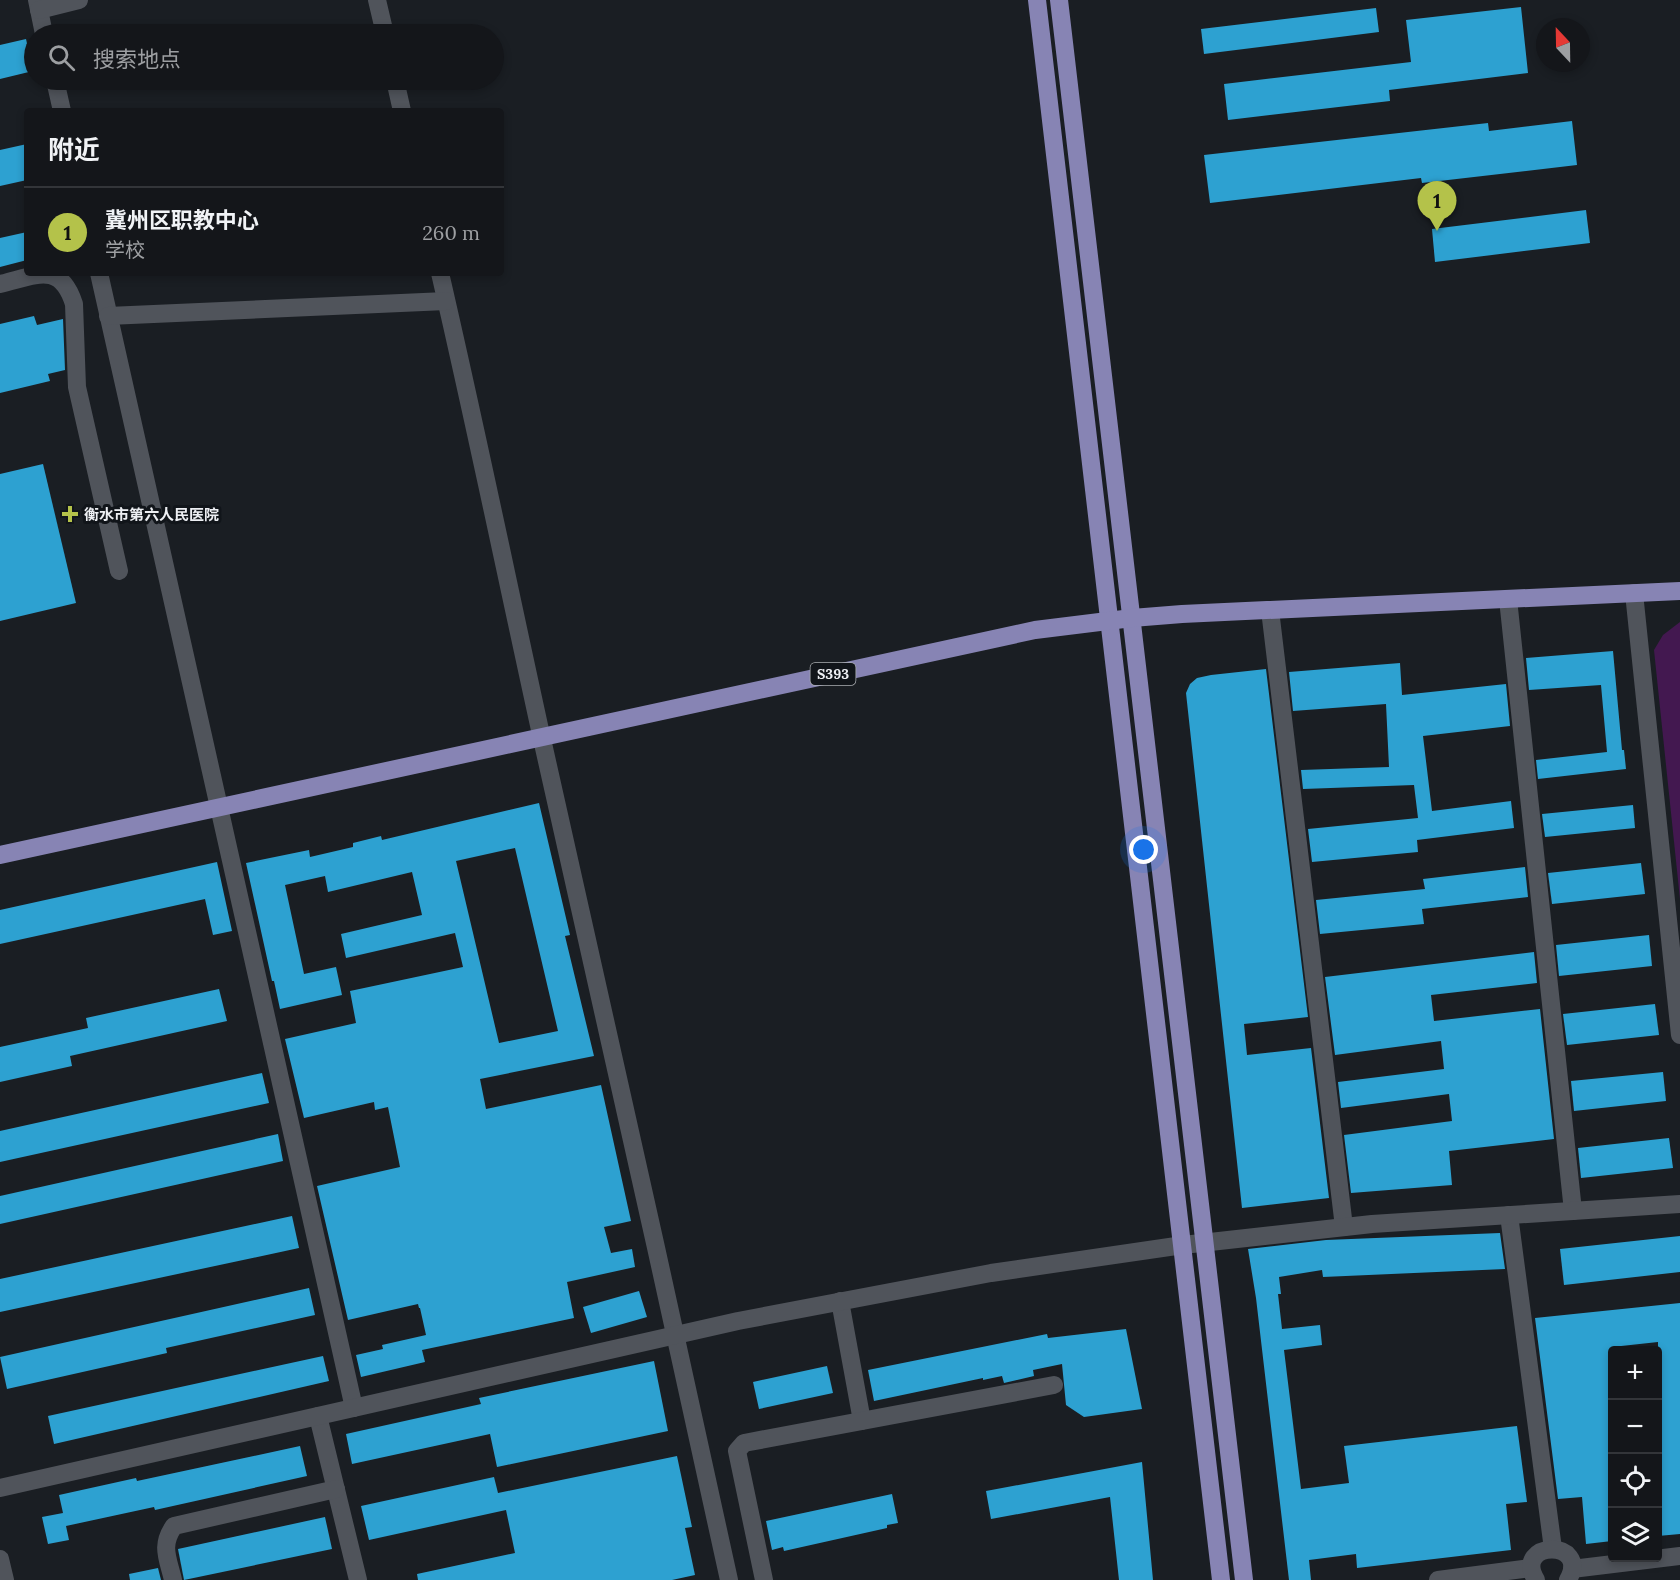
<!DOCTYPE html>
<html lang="zh">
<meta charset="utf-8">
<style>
:root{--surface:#14161a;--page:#212327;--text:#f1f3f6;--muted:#9d9fa2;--line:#333539;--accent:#b4c24a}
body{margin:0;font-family:Lora,"Noto Sans SC",serif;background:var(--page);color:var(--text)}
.controls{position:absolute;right:18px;bottom:18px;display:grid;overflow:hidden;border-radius:6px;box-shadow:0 3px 9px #0003}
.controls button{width:54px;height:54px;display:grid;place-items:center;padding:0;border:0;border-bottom:2px solid var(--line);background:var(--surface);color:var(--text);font:30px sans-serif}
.compass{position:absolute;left:1536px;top:18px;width:54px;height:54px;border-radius:50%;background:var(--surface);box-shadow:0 3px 9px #0003;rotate:338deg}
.you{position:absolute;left:1144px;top:850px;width:21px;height:21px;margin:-15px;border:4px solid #fff;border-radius:50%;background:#1a73e8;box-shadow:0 0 0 9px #1a73e833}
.badge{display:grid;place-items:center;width:39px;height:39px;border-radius:50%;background:var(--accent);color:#111;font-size:20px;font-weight:700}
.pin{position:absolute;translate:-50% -50px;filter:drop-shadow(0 2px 3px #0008)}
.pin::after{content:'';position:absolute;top:32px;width:21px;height:18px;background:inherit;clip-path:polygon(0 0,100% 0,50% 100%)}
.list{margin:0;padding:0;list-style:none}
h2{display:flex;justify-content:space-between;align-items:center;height:78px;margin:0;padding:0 24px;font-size:26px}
h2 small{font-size:20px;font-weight:400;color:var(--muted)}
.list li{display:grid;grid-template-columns:39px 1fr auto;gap:18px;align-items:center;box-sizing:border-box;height:90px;padding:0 24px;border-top:2px solid var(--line)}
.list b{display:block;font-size:22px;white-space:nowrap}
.list p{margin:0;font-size:20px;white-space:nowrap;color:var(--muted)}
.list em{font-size:20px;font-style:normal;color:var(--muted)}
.icon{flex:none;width:33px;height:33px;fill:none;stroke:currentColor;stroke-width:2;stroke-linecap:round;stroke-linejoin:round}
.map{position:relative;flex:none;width:1680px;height:1580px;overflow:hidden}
.search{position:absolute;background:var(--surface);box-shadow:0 3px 9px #0003;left:24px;top:24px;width:480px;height:66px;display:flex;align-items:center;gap:15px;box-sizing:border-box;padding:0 21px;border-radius:33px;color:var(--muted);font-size:22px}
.panel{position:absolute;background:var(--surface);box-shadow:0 3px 9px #0003;left:24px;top:108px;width:480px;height:168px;border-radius:6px}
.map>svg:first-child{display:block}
.green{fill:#431850}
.building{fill:#2da1d1;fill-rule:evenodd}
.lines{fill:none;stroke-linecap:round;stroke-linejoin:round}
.minor{stroke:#50545b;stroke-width:18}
.major{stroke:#8784b4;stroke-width:18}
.poi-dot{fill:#b4c24a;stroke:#11151a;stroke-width:2}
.labels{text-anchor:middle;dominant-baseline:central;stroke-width:6;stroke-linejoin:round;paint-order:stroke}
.shield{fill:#11151a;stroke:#abaeb2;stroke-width:1.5}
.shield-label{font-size:14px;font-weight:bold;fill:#edeff3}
.poi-label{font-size:15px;font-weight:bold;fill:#edeff3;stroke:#11151a;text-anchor:start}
</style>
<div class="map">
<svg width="1680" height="1580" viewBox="0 0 1680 1580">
<rect width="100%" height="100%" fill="#1a1e23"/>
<!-- green -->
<path class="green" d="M1680,622V899L1654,650L1663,635Z"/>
<!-- building -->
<g class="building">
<path d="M1521,7L1528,73L1389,90L1390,101L1228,120L1224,84L1411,62L1406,20Z"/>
<path d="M1376,8L1379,32L1204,54L1201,29Z"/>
<path d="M26,39L33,71L0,79V45Z"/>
<path d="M1572,121L1577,165L1422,183L1421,178L1210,203L1204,155L1488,123L1489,131Z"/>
<path d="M27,144V180L0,186V150Z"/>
<path d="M1586,210L1590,243L1435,262L1432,229Z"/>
<path d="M27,232V260L0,267V238Z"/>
<path d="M34,316L37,325L63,319L65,370L48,374L50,381L0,393V324Z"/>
<path d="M43,464L76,603L0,621V474Z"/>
<path d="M1613,651L1622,750H1624L1626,769L1538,779L1536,760L1607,752L1601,685L1529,690L1526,658Z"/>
<path d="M1400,663L1402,695L1506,684L1510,726L1423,736L1432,811L1511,801L1514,828L1417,840L1418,852L1312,862L1308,829L1418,818L1414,785L1303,789L1301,770L1389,767L1386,704L1293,711L1289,672Z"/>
<path d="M1266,669L1308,1017L1244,1024L1247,1055L1311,1048L1329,1198L1242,1208L1186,693L1190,684L1197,678L1211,675Z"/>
<path d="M539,803L570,935L565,936L594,1056L480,1079L486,1109L601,1085L631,1221L604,1227L611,1253L632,1249L635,1267L567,1282L574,1318L422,1350L425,1362L361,1377L356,1355L383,1349L382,1345L426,1335L420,1308H419L418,1304L348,1320L317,1186L400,1167L388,1107L375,1110L374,1102L304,1118L285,1039L356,1023L350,991L463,967L455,933L346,958L341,934L422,915L412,872L328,892L325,876L285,885L304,974L336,967L342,995L280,1009L274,981H272L246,863L309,850L310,857L353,847V843L381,836L382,840ZM515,848L558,1031L499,1043L456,861Z"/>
<path d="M1633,805L1635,828L1545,837L1542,814Z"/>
<path d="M217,862L232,931L213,935L205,899L0,944V910Z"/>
<path d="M1641,863L1645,894L1552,904L1548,873Z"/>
<path d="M1525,867L1528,897L1422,909L1424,924L1320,934L1316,900L1425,889L1423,879Z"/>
<path d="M1649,935L1652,966L1559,976L1556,945Z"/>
<path d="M1534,952L1537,983L1431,995L1434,1021L1540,1009L1554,1139L1449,1151L1452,1185L1351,1193L1344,1135L1452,1121L1449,1094L1341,1108L1338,1082L1444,1069L1441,1041L1335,1055L1325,977Z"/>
<path d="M219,989L227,1021L70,1056L72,1066L0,1082V1047L88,1028L86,1018Z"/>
<path d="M1655,1004L1659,1035L1567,1045L1563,1014Z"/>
<path d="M1663,1072L1666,1101L1574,1111L1571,1081Z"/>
<path d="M262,1073L269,1103L0,1162V1131Z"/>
<path d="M278,1134L283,1161L0,1224V1196Z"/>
<path d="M1669,1138L1673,1168L1581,1178L1578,1148Z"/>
<path d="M292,1216L299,1248L0,1312V1279Z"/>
<path d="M1500,1233L1505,1269L1323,1277L1322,1270L1279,1277L1281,1294H1278L1282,1329L1320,1325L1322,1345L1284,1350L1301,1489L1349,1483L1344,1446L1517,1426L1527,1502L1506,1504L1511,1550L1357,1568L1356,1554L1309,1560L1311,1580H1289L1256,1298L1248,1249L1326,1240Z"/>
<path d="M1680,1236V1272L1564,1285L1560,1249Z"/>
<path d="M309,1288L315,1315L166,1348L167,1353L7,1389L0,1357Z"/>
<path d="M639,1291L647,1317L591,1333L583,1307Z"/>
<path d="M1680,1303V1534L1658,1536V1342L1612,1347V1541L1586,1544L1582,1497L1558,1499L1535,1318Z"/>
<path d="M1126,1329L1142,1409L1084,1417L1066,1405L1062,1364L1033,1370L1034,1376L1004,1383L1002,1376L983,1380V1378L874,1401L868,1370L1047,1334L1048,1338Z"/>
<path d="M323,1356L329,1381L54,1444L48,1416Z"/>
<path d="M654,1361L668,1431L497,1467L490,1434L352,1464L346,1434L481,1404L479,1398Z"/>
<path d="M827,1366L833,1393L759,1409L753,1382Z"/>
<path d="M300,1446L307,1476L155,1510L154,1507L66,1526L69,1540L48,1544L42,1517L63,1513L59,1495L136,1478L137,1481Z"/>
<path d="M677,1456L692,1527L685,1528L695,1575L672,1580H418L417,1574L515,1553L506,1510L369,1540L361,1506L494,1477L498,1493Z"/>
<path d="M1142,1462L1153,1580H1119L1110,1497L991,1519L986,1491Z"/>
<path d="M892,1494L898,1523L887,1525V1528L784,1551L783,1547L772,1550L766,1521Z"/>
<path d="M325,1517L332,1549L184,1580L178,1549Z"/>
<path d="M158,1568L161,1580H130L129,1574Z"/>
</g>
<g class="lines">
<!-- minor -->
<g class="minor">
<path d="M37,0L44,34"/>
<path d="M377,0L385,34"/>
<path d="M39,10L79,0"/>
<path d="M55,80L62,111"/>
<path d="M395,80L402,111"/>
<path d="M99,273L354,1408"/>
<path d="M440,273C476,428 508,584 542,739C604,1020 669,1299 729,1580"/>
<path d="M0,284C35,276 60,260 74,304L77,387L119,571"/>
<path d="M108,316L446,301"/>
<path d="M1634,593L1680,1035"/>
<path d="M1508,599L1573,1211"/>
<path d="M1270,610L1344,1227"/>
<path d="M1509,1215L1553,1549"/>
<path d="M840,1301L862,1421"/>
<path d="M318,1416L358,1580"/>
<path d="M0,1488L738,1321L991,1273L1183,1245L1372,1224L1680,1204"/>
<path d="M0,1559L5,1580"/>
<path d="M1572,1569L1680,1556"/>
<path d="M173,1580C168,1558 160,1546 174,1526L336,1489"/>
<path d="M764,1580L737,1451L744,1443L1054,1385"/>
<path d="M1438,1580L1531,1568"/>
<path d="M1536,1580C1512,1540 1591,1539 1568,1580"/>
</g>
<!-- major -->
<g class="major">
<path d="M1037,0L1221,1580"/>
<path d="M1059,0L1244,1580"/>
<path d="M0,855L1035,630L1132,618L1182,614L1680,591"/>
</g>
</g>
<!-- markers -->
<path class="poi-dot" d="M67 505h6v6h6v6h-6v6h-6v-6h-6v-6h6z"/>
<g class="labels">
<!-- shield labels -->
<rect class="shield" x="810.5" y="663" width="45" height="22" rx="4.5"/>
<g class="shield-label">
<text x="833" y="674">S393</text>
</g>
<!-- poi labels -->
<g class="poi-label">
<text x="84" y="514">衡水市第六人民医院</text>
</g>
</g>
</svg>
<div class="controls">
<button>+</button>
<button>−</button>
<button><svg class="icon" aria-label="locate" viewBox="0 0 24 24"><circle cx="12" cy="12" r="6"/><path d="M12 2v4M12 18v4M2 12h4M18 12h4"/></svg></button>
<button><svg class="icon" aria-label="layers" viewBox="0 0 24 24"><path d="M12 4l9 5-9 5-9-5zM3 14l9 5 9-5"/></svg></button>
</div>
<svg class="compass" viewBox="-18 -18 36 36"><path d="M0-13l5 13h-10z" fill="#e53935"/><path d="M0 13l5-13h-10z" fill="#9d9fa2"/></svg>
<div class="you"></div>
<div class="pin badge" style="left:1437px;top:231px">1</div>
<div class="search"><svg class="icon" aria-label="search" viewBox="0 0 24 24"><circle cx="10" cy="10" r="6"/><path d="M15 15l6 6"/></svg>搜索地点</div>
<section class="panel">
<h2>附近<small></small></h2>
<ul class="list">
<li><span class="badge">1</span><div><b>冀州区职教中心</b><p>学校</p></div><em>260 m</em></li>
</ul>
</section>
</div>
